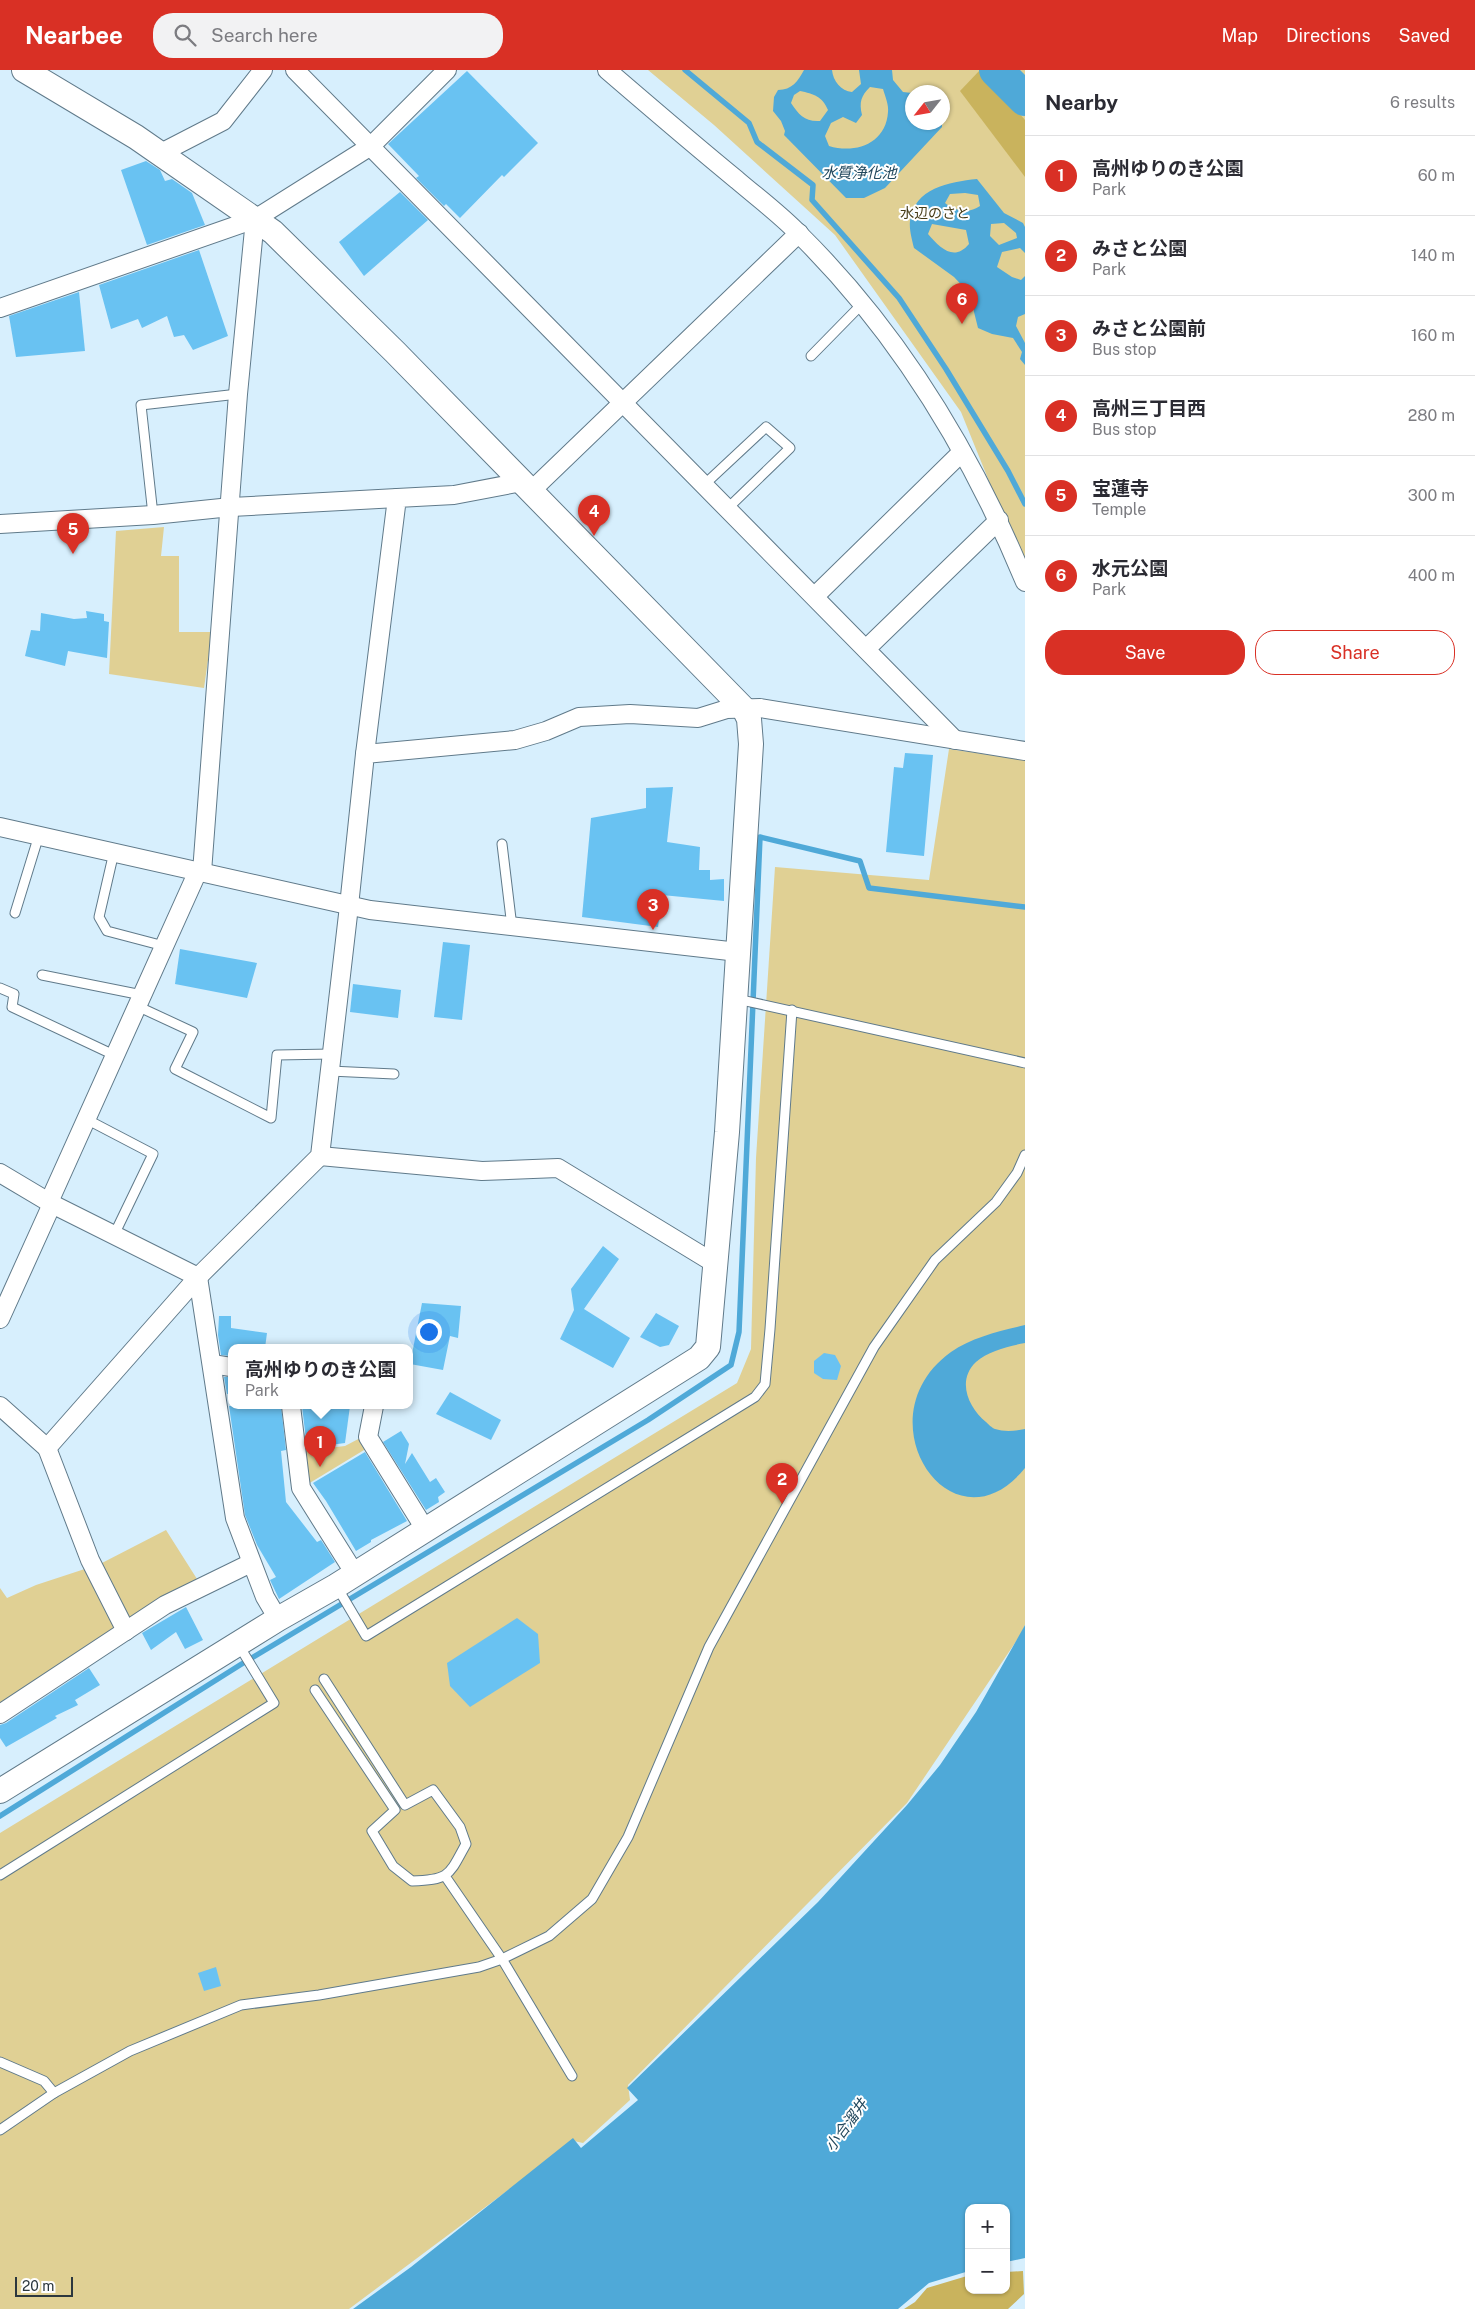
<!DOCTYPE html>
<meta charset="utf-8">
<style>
:root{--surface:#fff;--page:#f2f2f3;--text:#2b2b33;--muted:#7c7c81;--line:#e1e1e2;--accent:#d93025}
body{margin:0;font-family:"Public Sans","Noto Sans JP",sans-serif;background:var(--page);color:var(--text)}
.controls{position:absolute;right:15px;bottom:15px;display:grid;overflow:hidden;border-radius:10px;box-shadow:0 1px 4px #0004}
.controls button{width:45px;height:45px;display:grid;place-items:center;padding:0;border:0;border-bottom:1px solid var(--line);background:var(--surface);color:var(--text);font:25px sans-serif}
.compass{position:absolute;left:905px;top:15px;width:45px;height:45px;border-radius:50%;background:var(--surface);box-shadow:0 1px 4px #0004;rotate:239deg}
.scale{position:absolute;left:15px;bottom:12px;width:58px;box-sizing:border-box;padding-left:5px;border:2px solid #2c373e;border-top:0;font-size:14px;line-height:18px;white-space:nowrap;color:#2c373e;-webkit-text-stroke:4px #fff;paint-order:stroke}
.you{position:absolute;left:428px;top:1261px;width:18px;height:18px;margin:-12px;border:4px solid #fff;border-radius:50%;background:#1a73e8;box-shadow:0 0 0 8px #1a73e833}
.badge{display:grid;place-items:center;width:32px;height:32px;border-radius:50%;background:var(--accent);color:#fff;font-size:16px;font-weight:700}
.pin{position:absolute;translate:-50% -41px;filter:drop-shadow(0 1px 2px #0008)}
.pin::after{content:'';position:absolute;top:26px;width:18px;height:15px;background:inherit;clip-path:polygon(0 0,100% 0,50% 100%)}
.popup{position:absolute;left:228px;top:1274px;width:185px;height:65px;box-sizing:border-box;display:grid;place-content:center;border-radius:10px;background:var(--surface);filter:drop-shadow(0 1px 4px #0005);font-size:16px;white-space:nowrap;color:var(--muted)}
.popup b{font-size:19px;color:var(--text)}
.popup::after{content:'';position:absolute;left:50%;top:100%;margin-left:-10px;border:10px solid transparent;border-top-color:var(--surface)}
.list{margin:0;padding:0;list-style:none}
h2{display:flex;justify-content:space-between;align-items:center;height:65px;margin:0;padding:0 20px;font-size:21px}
h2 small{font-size:16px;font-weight:400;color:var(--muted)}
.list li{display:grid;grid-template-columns:32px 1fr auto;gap:15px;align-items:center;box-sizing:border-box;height:80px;padding:0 20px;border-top:1px solid var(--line)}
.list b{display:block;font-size:19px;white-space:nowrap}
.list p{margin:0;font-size:16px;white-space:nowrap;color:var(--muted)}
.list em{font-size:16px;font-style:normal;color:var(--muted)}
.actions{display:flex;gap:10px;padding:15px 20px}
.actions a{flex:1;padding:11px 0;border:1px solid var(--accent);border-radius:20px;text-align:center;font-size:18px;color:var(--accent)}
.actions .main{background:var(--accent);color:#fff}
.icon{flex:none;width:28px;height:28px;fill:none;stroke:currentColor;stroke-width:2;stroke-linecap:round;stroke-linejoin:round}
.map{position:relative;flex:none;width:1025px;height:2239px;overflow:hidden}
header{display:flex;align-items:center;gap:30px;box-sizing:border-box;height:70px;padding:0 25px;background:var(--accent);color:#fff}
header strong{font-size:24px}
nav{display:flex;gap:28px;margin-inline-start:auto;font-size:18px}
.search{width:350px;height:45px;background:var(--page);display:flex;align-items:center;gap:12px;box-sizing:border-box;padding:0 18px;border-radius:20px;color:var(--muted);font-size:19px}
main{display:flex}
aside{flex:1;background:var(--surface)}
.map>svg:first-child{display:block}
.green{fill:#e0d094;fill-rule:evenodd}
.forest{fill:#c9b35d}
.water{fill:#4fa9d8;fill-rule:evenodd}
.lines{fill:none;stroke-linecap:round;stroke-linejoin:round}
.stream{stroke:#4fa9d8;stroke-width:5.5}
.river{stroke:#4fa9d8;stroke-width:34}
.building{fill:#69c2f2}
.lane-casing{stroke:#607a8a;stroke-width:11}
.street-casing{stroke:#607a8a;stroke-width:20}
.secondary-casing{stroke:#607a8a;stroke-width:26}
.lane{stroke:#fff;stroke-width:9}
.street{stroke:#fff;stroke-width:18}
.secondary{stroke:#fff;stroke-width:24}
.labels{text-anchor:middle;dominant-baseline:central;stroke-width:4;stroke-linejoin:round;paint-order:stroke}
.park-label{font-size:14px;fill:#443a15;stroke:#fff}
.water-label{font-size:15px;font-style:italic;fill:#21475c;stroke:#fff}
</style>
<header>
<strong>Nearbee</strong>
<div class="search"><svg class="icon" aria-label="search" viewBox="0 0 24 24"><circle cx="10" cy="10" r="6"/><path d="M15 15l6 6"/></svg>Search here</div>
<nav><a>Map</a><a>Directions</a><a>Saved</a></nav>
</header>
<main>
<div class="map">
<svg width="1025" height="2239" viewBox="0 0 1025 2239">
<rect width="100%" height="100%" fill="#d7effd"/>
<!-- green -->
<g class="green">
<path d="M648,0H1025V500L961,342L835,165L714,55ZM912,22H942V52H912Z"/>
<path d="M164,457L161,486H179V562H212L204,618L109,604L116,461Z"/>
<path d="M949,679L1025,690V1555L1021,1564L907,1733L628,2015L630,2030L583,2073L574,2071L349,2239H0V1763L737,1313L751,1279L756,1088L775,797L929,810Z"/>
<path d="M364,1366L369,1377L308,1414L302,1381L345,1376Z"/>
<path d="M166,1460L197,1509L111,1561L0,1636V1518L7,1528L36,1515L100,1494Z"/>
</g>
<!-- forest -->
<g class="forest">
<path d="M980,0H982L1025,50V107L960,21Z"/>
<path d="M1023,2201L1024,2224L1008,2239H904L915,2232L927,2218L967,2206H969V2220H1006V2202Z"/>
</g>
<!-- water -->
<g class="water">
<path d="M804,0H832C833,11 841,21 852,22L861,14L859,0H892L893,10L903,22L912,23V52L942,53V57L885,118L864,128H846L784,65L785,61L781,51L773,41L774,27L778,20C792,20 798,11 804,0ZM870,17L883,19C885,26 889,35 888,42C886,74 855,84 829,76L825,66L831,53L843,47L856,53L862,45C859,32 861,26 870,17ZM800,21C814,24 822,26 828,40L820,51C805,52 799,45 791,33L794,25Z"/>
<path d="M977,109L1004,143L1023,153L1025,157V183L1020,178L1002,182L997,197L1012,207L1021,210L1025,206V244L1018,247L1016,256L1025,273V295L1020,289L1022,282L1013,268L992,264L978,258L974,242L972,226L954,207L914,178C912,170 909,159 910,151C914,118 949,112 977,109ZM965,123L978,125L980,136C969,144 955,141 945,133L950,124ZM1004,153L1016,163L1017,168L999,175L990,166L991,154ZM932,154L966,160L969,174C954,192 940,178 928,164Z"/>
<path d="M1025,1255V1273C1009,1276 988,1281 976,1292C956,1311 969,1338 986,1352C988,1354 992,1358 995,1359C1004,1362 1016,1361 1025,1359V1398C952,1488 859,1348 951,1282C972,1267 1000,1261 1025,1255Z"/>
<path d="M1025,1555V2188L1006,2192V2138H969V2201L929,2213L898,2239H353L411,2197L573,2068L581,2078L638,2030L627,2018L818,1832L907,1735L940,1695L976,1642Z"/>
</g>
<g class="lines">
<!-- stream -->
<g class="stream">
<path d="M685,0L749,53L757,72L813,115L812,130L899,228L946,299L1008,401L1025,434"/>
<path d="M0,1746L240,1595L648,1350L731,1295L739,1262L760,767L860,791L869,818L1025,837"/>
</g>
<!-- river -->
<path class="river" d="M996,0L1025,29"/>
</g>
<!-- building -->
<g class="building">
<path d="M467,1L538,73L504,107L502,105L460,148L446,134L444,136L416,108L419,106L388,74Z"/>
<path d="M146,91L160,100L165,111L172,109L192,123L205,155L147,175L121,100Z"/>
<path d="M400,122L428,150L364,206L339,172Z"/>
<path d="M199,180L228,266L193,280L184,265L174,267L167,246L142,258L138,249L111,259L99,215Z"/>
<path d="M79,222L85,281L16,287L9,246Z"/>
<path d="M86,541L104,544V551L109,552L107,588L68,581L65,596L25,586L31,560L40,561L41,543L74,549L87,548Z"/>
<path d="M905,683L933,685L924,786L886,782L894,697L903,698Z"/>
<path d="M673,717L667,772L700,777L699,800H710V810L724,809V831L662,825L658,857L582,847L591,748L646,738V718Z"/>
<path d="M443,872L470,875L462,950L434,947Z"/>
<path d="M180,879L257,893L247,928L175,914Z"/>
<path d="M353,914L401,920L398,948L350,942Z"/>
<path d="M603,1176L619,1189L584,1239L630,1268L613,1298L560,1269L574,1240L571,1219Z"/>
<path d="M422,1233L461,1236L458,1268L450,1266L443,1300L410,1294Z"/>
<path d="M656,1243L679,1256L669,1275L660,1277L640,1267Z"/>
<path d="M219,1246H231V1258L267,1263L265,1278H231V1286L221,1285L218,1265Z"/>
<path d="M824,1283L835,1285L841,1296L837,1310L823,1309L814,1303V1291Z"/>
<path d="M224,1307H231V1324H227Z"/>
<path d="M450,1322L501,1350L491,1370L436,1344Z"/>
<path d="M229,1336H281L286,1380L281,1381L286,1432L317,1472L321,1470L323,1473L335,1492L279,1529L270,1510L276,1507L257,1475L245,1445Z"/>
<path d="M302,1336H350L345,1373L307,1378Z"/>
<path d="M401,1361L409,1374L405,1394L412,1383L430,1412L436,1408L445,1422L438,1427L439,1432L426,1440L383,1372Z"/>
<path d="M365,1382L407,1451L371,1470V1472L356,1481L326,1431L313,1413Z"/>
<path d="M186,1537L203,1570L185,1579L176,1562L151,1580L142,1563Z"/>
<path d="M517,1548L538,1564L540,1593L470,1637L450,1616L447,1593Z"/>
<path d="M89,1598L100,1615L75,1630L78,1635L55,1646L57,1648L6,1677L0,1668V1655L6,1653Z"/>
<path d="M216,1897L221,1916L204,1921L198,1903Z"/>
</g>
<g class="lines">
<!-- lane casing -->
<g class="lane-casing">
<g id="lane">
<path d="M811,286L863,233"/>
<path d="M705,414L766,357L790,378L728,438"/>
<path d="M153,445L141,335L238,324"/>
<path d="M502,774L512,857"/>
<path d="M114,782L99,847L107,861L164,876"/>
<path d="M15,843L39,765"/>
<path d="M42,905L142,925"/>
<path d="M0,918L14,924L12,937L114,985"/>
<path d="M737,929L1025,993"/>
<path d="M137,936L193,962L175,999L271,1048L277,985L332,984"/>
<path d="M330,1001L394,1004"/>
<path d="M86,1049L153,1084L114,1165"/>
<path d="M337,1517L366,1566L755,1327L765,1314L770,1259L792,940"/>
<path d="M315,1620L395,1740L372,1761L393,1796L412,1811C450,1810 449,1805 466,1774L460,1757L433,1720L405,1735L324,1609"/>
<path d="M0,1805L274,1633L238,1574"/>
<path d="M445,1806L502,1889L572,2006"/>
<path d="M0,1992L44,2011L54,2023"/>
<path d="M0,2060L54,2023L130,1981L241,1935L319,1925L479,1897L502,1889L549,1866L592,1829L628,1767L709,1577L874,1277L935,1190L996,1132L1017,1103L1025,1085"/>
</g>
</g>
<!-- street casing -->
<g class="street-casing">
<g id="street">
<path d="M295,0L955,670"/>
<path d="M607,0C650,37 693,74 737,110C758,128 781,145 800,165C899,263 972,384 1025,512"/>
<path d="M161,83L223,51L263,0"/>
<path d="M0,238L255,149L371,76L447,0"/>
<path d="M531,421L799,163"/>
<path d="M0,454L153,445L231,437L397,428"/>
<path d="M815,526L962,382"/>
<path d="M866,579L999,450"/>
<path d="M365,684L397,428L454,425L522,412"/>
<path d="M0,757L370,840L738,882"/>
<path d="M202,802L238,324L255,149"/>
<path d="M320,1086L482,1101L558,1098L714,1193"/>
<path d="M0,1103L52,1134L198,1207L235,1448L265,1527L278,1549"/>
<path d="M49,1132L198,801"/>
<path d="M0,1249L52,1134"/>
<path d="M212,1294L231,1297"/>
<path d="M0,1336L47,1378L198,1207L320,1086L349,836L365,684L515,670L546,661L579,647L630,644L698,648L727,639L760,638L1025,681"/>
<path d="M291,1336L301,1418L355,1504"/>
<path d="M374,1336L368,1367L425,1459"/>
<path d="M47,1378L90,1490L126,1561"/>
<path d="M0,1644L165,1535L251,1493"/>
</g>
</g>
<!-- secondary casing -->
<g class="secondary-casing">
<path id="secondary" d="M0,1721L278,1549L336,1516L699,1288L708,1277L727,1062L751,674L749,649L744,639L395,282L273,162L136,67L24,0"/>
</g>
<!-- lane -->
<use href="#lane" class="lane"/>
<!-- street -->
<use href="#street" class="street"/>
<!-- secondary -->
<use href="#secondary" class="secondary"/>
</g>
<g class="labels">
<!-- park labels -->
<g class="park-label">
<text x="935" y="143">水辺のさと</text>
</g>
<!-- water labels -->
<g class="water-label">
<text x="859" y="102">水質浄化池</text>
<text transform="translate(846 2055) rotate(-54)">小合溜井</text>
</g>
</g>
</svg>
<div class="controls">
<button>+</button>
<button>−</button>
</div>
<svg class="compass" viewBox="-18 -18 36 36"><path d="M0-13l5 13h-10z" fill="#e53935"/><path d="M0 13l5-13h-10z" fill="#7c7c81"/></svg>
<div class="scale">20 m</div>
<div class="you"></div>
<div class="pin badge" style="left:320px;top:1397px">1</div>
<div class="popup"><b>高州ゆりのき公園</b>Park</div>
<div class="pin badge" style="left:782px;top:1434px">2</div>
<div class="pin badge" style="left:653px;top:860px">3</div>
<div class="pin badge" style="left:594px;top:466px">4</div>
<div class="pin badge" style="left:73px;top:484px">5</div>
<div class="pin badge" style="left:962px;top:254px">6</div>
</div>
<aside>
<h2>Nearby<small>6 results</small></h2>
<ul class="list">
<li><span class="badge">1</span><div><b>高州ゆりのき公園</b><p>Park</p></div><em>60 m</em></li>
<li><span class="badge">2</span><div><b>みさと公園</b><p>Park</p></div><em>140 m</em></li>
<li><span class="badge">3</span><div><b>みさと公園前</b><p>Bus stop</p></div><em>160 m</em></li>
<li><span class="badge">4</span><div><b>高州三丁目西</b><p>Bus stop</p></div><em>280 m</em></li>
<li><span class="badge">5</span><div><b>宝蓮寺</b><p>Temple</p></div><em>300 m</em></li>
<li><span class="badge">6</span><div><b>水元公園</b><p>Park</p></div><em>400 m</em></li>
</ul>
<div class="actions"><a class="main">Save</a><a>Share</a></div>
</aside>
</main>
